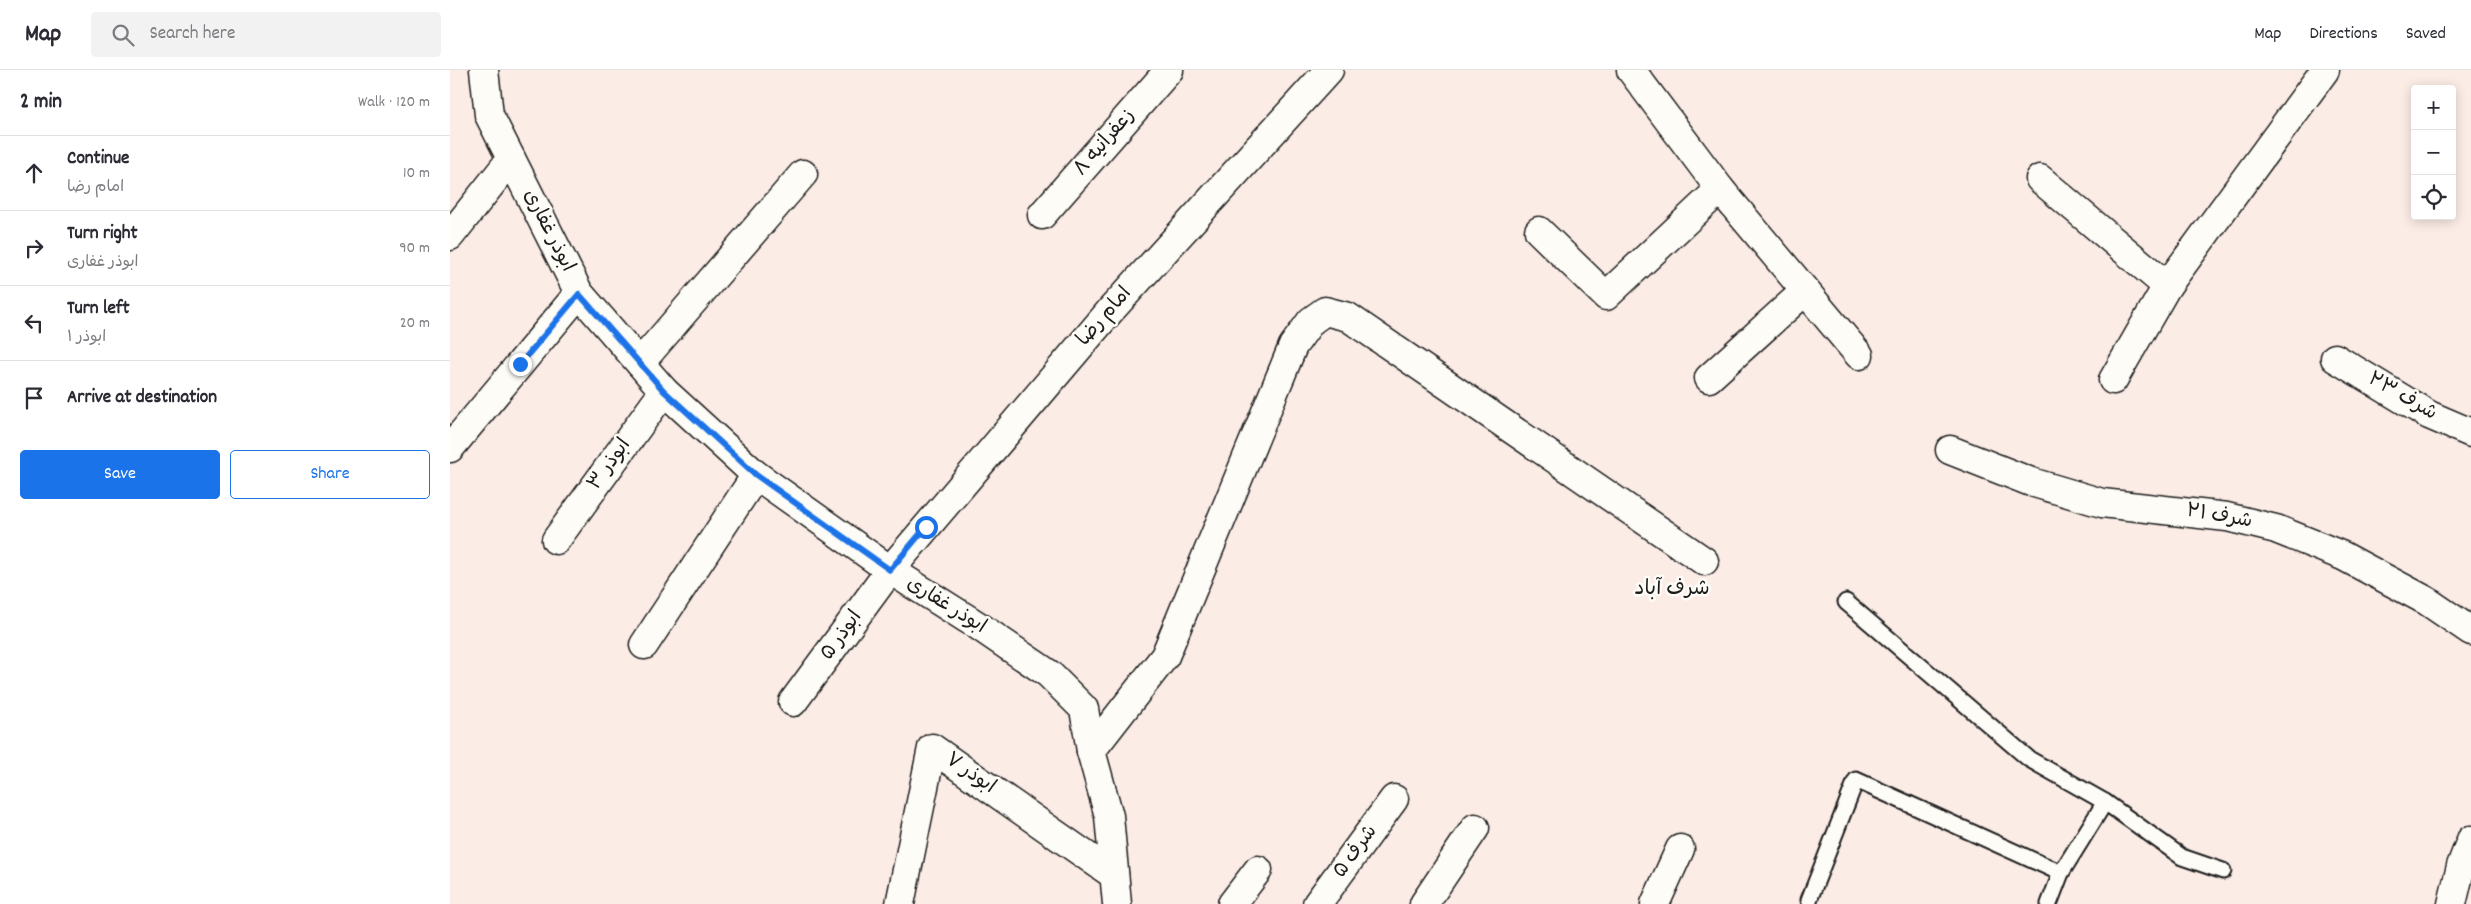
<!DOCTYPE html>
<meta charset="utf-8">
<style>
:root{--surface:#fff;--page:#f2f2f3;--text:#2b2b33;--muted:#7c7c81;--line:#e1e1e2;--accent:#1a73e8}
body{margin:0;font-family:Dekko,"Playpen Sans Arabic",sans-serif;background:var(--page);color:var(--text)}
.controls{position:absolute;right:15px;top:15px;display:grid;overflow:hidden;border-radius:5px;box-shadow:0 2px 12px #0003}
.controls button{width:45px;height:45px;display:grid;place-items:center;padding:0;border:0;border-bottom:1px solid var(--line);background:var(--surface);color:var(--text);font:25px sans-serif}
.stop{position:absolute;width:15px;height:15px;margin:-11px;border:4px solid #1a73e8;border-radius:50%;background:#fff}
.stop.end{background:#1a73e8;border-color:#fff;box-shadow:0 1px 5px #0008}
.list{margin:0;padding:0;list-style:none}
h2{display:flex;justify-content:space-between;align-items:center;height:65px;margin:0;padding:0 20px;font-size:21px}
h2 small{font-size:16px;font-weight:400;color:var(--muted)}
.list li{display:grid;grid-template-columns:32px 1fr auto;gap:15px;align-items:center;box-sizing:border-box;height:75px;padding:0 20px;border-top:1px solid var(--line)}
.list b{display:block;font-size:19px;white-space:nowrap}
.list p{margin:0;font-size:16px;white-space:nowrap;color:var(--muted)}
.list em{font-size:16px;font-style:normal;color:var(--muted)}
.actions{display:flex;gap:10px;padding:15px 20px}
.actions a{flex:1;padding:11px 0;border:1px solid var(--accent);border-radius:5px;text-align:center;font-size:18px;color:var(--accent)}
.actions .main{background:var(--accent);color:#fff}
.icon{flex:none;width:28px;height:28px;fill:none;stroke:currentColor;stroke-width:2;stroke-linecap:round;stroke-linejoin:round}
.map{position:relative;flex:none;width:2021px;height:834px;overflow:hidden}
header{display:flex;align-items:center;gap:30px;box-sizing:border-box;height:70px;padding:0 25px;background:var(--surface);border-bottom:1px solid var(--line)}
header strong{font-size:24px}
nav{display:flex;gap:28px;margin-inline-start:auto;font-size:18px}
.search{width:350px;height:45px;background:var(--page);display:flex;align-items:center;gap:12px;box-sizing:border-box;padding:0 18px;border-radius:5px;color:var(--muted);font-size:19px}
main{display:flex}
aside{flex:1;background:var(--surface)}
.map>svg:first-child{display:block}
.lines{fill:none;stroke-linecap:round;stroke-linejoin:round}
.lane-casing{stroke:#1c1c1c;stroke-width:19}
.street-casing{stroke:#1c1c1c;stroke-width:31}
.secondary-casing{stroke:#1c1c1c;stroke-width:31}
.lane{stroke:#fdfcf7;stroke-width:15}
.street{stroke:#fdfcf7;stroke-width:28}
.secondary{stroke:#fdfcf7;stroke-width:28}
.route{stroke:#1a73e8;stroke-width:6}
.labels{text-anchor:middle;dominant-baseline:central;stroke-width:5;stroke-linejoin:round;paint-order:stroke}
.street-label{font-size:20px;fill:#1c1c1c;stroke:#fdfcf7}
.neighbourhood-label{font-size:21px;fill:#1c1c1c;stroke:#fdfcf7}
</style>
<header>
<strong>Map</strong>
<div class="search"><svg class="icon" aria-label="search" viewBox="0 0 24 24"><circle cx="10" cy="10" r="6"/><path d="M15 15l6 6"/></svg>Search here</div>
<nav><a>Map</a><a>Directions</a><a>Saved</a></nav>
</header>
<main>
<aside>
<h2>2 min<small>Walk · 120 m</small></h2>
<ul class="list">
<li><svg class="icon" aria-label="ahead" viewBox="0 0 24 24"><path d="M12 20V5M6 11l6-6 6 6"/></svg><div><b>Continue</b><p>امام رضا</p></div><em>10 m</em></li>
<li><svg class="icon" aria-label="right" viewBox="0 0 24 24"><path d="M7 20v-9h11M14 6l5 5-5 5"/></svg><div><b>Turn right</b><p>ابوذر غفاری</p></div><em>90 m</em></li>
<li><svg class="icon" aria-label="left" viewBox="0 0 24 24"><path d="M17 20v-9H6M10 6l-5 5 5 5"/></svg><div><b>Turn left</b><p>ابوذر ۱</p></div><em>20 m</em></li>
<li><svg class="icon" aria-label="arrive" viewBox="0 0 24 24"><path d="M6 21V4h12l-3 4 3 4H6"/></svg><div><b>Arrive at destination</b></div></li>
</ul>
<div class="actions"><a class="main">Save</a><a>Share</a></div>
</aside>
<div class="map">
<svg width="2021" height="834" viewBox="0 0 2021 834">
<rect width="100%" height="100%" fill="#fcece6"/>
<filter id="ink" filterUnits="userSpaceOnUse"><feTurbulence type="fractalNoise" baseFrequency=".02" numOctaves="2"/><feDisplacementMap in="SourceGraphic" scale="10" xChannelSelector="R" yChannelSelector="G"/><feConvolveMatrix kernelMatrix="1 2 1 2 8 2 1 2 1" color-interpolation-filters="sRGB"/></filter>
<g filter="url(#ink)">
<g class="lines">
<!-- lane casing -->
<g class="lane-casing">
<g id="lane">
<path d="M1396,532L1579,689L1655,732L1611,803L1599,834"/>
<path d="M1655,732L1732,787L1773,801"/>
<path d="M1359,830L1406,710L1611,803"/>
</g>
</g>
<!-- street casing -->
<g class="street-casing">
<g id="street">
<path d="M1181,0L1270,119L1409,285"/>
<path d="M1590,109L1717,216"/>
<path d="M592,145L719,0"/>
<path d="M1089,161L1156,226L1270,119"/>
<path d="M0,166L61,89"/>
<path d="M1885,288L1979,345L2021,363"/>
<path d="M190,293L353,104"/>
<path d="M1259,308L1355,221"/>
<path d="M1663,310L1717,216L1875,0"/>
<path d="M0,378L129,223"/>
<path d="M1500,380L1581,412L1652,433L1777,447L1826,459L1893,486L1977,531L2021,561"/>
<path d="M106,470L214,321"/>
<path d="M194,575L306,405"/>
<path d="M343,632L440,500L660,241L879,0"/>
<path d="M641,681L715,586L843,276L861,251L875,241L898,247L1254,491"/>
<path d="M450,834L482,678L664,805"/>
<path d="M782,834L808,800"/>
<path d="M867,834L944,729"/>
<path d="M974,834L1025,758"/>
<path d="M1205,834L1230,779"/>
<path d="M2002,834L2011,796L2021,770"/>
</g>
</g>
<!-- secondary casing -->
<g class="secondary-casing">
<path id="secondary" d="M34,0L39,45L129,223L214,321L306,405L440,500L530,557L599,604L634,639L641,681L659,746L667,834"/>
</g>
<!-- lane -->
<use href="#lane" class="lane"/>
<!-- street -->
<use href="#street" class="street"/>
<!-- secondary -->
<use href="#secondary" class="secondary"/>
</g>
</g>
<g class="lines" filter="url(#ink)">
<!-- route -->
<path class="route" d="M70,294L129,224L214,321L306,405L440,500L476,457"/>
</g>
<g class="labels">
<!-- street labels -->
<g class="street-label">
<text transform="translate(655 73) rotate(-49)">زعفرانیه ۸</text>
<text transform="translate(98 161) rotate(63)">ابوذر غفاری</text>
<text transform="translate(655 247) rotate(-49)">امام رضا</text>
<text transform="translate(1952 327) rotate(30)">شرف ۲۳</text>
<text transform="translate(160 395) rotate(-54)">ابوذر ۳</text>
<text transform="translate(1769 447) rotate(10)">شرف ۲۱</text>
<text transform="translate(496 536) rotate(32)">ابوذر غفاری</text>
<text transform="translate(392 566) rotate(-54)">ابوذر ۵</text>
<text transform="translate(520 704) rotate(35)">ابوذر ۷</text>
<text transform="translate(906 782) rotate(-54)">شرف ۵</text>
</g>
<!-- neighbourhood labels -->
<g class="neighbourhood-label">
<text x="1222" y="520">شرف آباد</text>
</g>
</g>
</svg>
<div class="controls">
<button>+</button>
<button>−</button>
<button><svg class="icon" aria-label="locate" viewBox="0 0 24 24"><circle cx="12" cy="12" r="6"/><path d="M12 2v4M12 18v4M2 12h4M18 12h4"/></svg></button>
</div>
<div class="stop" style="left:476px;top:457px"></div>
<div class="stop end" style="left:70px;top:294px"></div>
</div>
</main>
